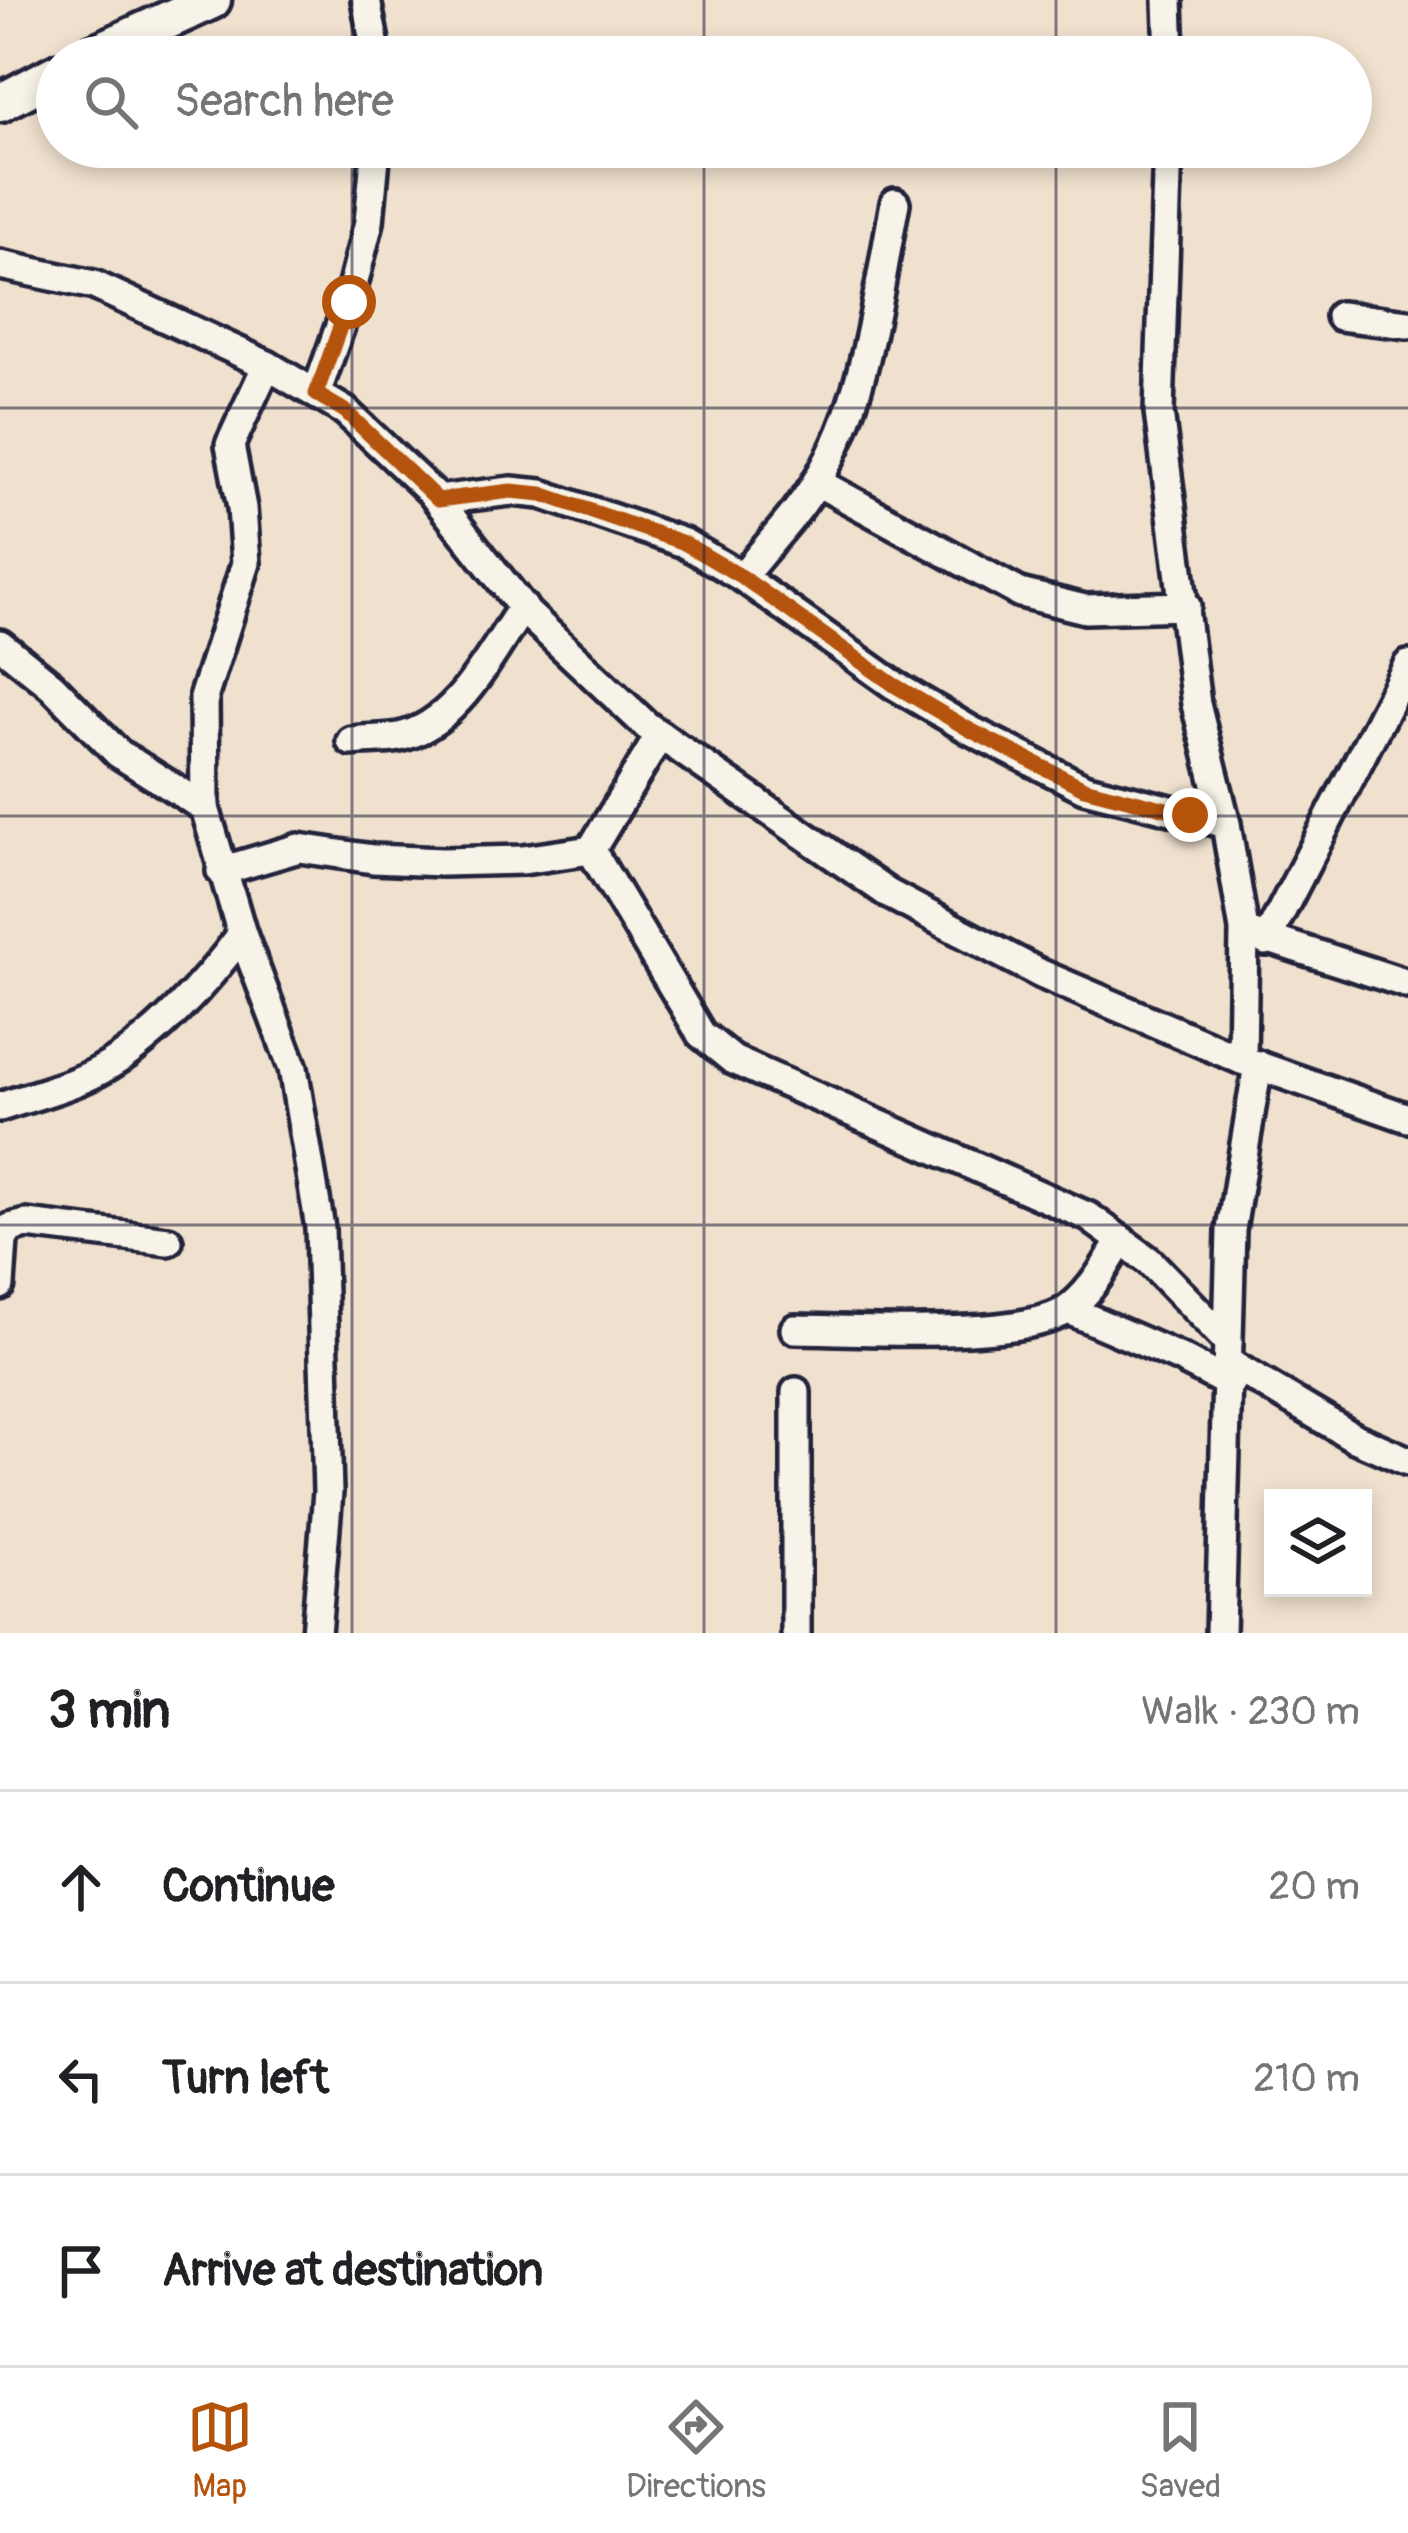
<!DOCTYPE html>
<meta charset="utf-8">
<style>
:root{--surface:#fff;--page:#f2f2f2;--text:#202124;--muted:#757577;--line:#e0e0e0;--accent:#b45309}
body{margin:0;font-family:Pangolin,sans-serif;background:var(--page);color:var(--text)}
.controls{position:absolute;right:36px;bottom:36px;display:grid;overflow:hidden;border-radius:0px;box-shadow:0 6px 18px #0003}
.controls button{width:108px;height:108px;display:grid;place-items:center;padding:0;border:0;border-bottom:3px solid var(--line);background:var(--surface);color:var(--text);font:60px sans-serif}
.stop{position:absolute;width:36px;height:36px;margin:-27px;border:9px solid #b45309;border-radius:50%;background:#fff}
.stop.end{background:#b45309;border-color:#fff;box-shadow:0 3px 12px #0008}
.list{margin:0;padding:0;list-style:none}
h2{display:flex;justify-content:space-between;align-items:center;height:156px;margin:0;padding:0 48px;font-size:51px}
h2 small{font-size:39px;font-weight:400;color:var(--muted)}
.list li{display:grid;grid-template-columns:78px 1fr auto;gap:36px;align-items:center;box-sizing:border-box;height:192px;padding:0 48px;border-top:3px solid var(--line)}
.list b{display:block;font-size:45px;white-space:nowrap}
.list em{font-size:39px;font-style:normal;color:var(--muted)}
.icon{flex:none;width:66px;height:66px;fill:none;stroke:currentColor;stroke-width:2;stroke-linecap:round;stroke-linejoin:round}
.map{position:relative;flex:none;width:1408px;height:1633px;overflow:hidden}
.search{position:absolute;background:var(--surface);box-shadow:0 6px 18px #0003;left:36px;right:36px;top:36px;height:132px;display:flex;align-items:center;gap:30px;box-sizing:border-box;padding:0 42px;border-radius:66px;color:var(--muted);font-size:45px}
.sheet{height:732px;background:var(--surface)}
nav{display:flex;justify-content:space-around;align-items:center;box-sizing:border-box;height:168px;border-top:3px solid var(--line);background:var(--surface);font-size:33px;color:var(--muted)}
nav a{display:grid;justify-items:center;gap:6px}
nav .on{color:var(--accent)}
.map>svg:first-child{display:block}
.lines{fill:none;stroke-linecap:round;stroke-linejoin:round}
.minor-casing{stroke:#22223b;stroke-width:36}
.secondary-casing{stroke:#22223b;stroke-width:45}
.minor{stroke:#f7f3e8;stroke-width:27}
.secondary{stroke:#f7f3e8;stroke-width:36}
.route{stroke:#b45309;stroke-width:15}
.grid{fill:none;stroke:#22223b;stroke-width:3;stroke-opacity:0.55}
</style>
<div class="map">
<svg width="1408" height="1633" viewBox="0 0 1408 1633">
<rect width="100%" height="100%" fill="#f0e1ce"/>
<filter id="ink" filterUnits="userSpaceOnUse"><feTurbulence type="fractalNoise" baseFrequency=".00833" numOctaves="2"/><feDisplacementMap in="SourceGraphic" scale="24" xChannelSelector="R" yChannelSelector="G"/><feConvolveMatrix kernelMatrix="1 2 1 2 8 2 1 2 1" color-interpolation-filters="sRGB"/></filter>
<g filter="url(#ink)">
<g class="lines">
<!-- minor casing -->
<g class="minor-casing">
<g id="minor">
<path d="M366,0L377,57"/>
<path d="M1168,0L1170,57"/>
<path d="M1168,147L1159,412L1196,704L1226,824L1244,930L1242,1060"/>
<path d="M0,265L94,285L267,365L345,411L432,493L527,613L647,726L889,894L1041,974L1242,1060L1408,1118"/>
<path d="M1340,316L1408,324"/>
<path d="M267,365L230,445L242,508L246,563L204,695L205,808L242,934L293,1068L320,1228L328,1492L316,1633"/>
<path d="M316,394L349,301L369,222L376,147"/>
<path d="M817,482L1020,593L1085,609L1186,606"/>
<path d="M438,500L511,491L541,494L684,543L742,577L894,685L970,730L1084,788L1226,824"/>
<path d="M742,577C766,546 797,515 817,481C867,400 877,295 895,203"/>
<path d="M0,644L52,686L118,753L205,808"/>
<path d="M660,735L591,850L701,1034L733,1060L1089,1217L1149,1261L1228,1342"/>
<path d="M351,741C366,739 384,740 399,737C458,725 491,652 523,607"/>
<path d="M221,871L299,848L373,859L442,862L523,860L591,850"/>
<path d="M1254,934L1408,984"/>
<path d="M1266,941L1408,665"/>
<path d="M0,1107C32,1096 69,1087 99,1071C152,1043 207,982 242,934"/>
<path d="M0,1285L3,1240L10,1228L27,1224L168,1241"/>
<path d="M1069,1310L1180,1358L1230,1384"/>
<path d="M795,1329C855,1329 1028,1342 1071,1307C1093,1289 1107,1264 1121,1240"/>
<path d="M1229,1363L1355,1438L1408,1461"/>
<path d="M796,1392V1633"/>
<path d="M1220,1633L1231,1230L1258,1065"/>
</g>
</g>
<!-- secondary casing -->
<g class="secondary-casing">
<g id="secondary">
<path d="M87,57L212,0"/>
<path d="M0,103L57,73"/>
</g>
</g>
<!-- minor -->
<use href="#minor" class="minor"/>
<!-- secondary -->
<use href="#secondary" class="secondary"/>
</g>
</g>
<g class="lines" filter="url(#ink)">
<!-- route -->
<path class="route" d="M349,302L316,394L345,411L438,500L511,491L542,494L684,543L742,577L894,685L970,730L1084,788L1190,815"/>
</g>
<!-- grid -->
<path class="grid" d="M352,0V57M704,0V57M1056,0V57M352,147V1633M704,147V1633M1056,147V1633M0,408H1408M0,816H1408M0,1225H1408"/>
</svg>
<div class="controls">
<button><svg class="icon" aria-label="layers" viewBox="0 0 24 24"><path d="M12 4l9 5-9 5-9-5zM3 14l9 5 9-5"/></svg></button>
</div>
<div class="stop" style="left:349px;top:302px"></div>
<div class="stop end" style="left:1190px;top:815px"></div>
<div class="search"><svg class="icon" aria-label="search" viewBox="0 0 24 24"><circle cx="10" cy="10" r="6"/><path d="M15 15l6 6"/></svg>Search here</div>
</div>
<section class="sheet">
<h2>3 min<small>Walk · 230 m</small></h2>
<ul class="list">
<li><svg class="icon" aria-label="ahead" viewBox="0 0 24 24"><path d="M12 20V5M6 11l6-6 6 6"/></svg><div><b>Continue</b></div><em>20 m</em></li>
<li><svg class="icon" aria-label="left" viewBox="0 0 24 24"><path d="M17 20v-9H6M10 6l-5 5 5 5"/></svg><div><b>Turn left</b></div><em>210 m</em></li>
<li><svg class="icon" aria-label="arrive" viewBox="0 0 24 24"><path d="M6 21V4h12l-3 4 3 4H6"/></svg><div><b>Arrive at destination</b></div></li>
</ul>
</section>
<nav>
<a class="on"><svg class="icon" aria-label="map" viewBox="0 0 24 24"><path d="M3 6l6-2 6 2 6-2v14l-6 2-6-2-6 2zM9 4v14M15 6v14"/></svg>Map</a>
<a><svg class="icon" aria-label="directions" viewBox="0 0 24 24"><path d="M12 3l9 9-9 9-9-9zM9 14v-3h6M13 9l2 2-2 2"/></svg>Directions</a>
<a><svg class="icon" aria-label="saved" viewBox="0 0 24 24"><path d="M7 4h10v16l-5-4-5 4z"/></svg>Saved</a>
</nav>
